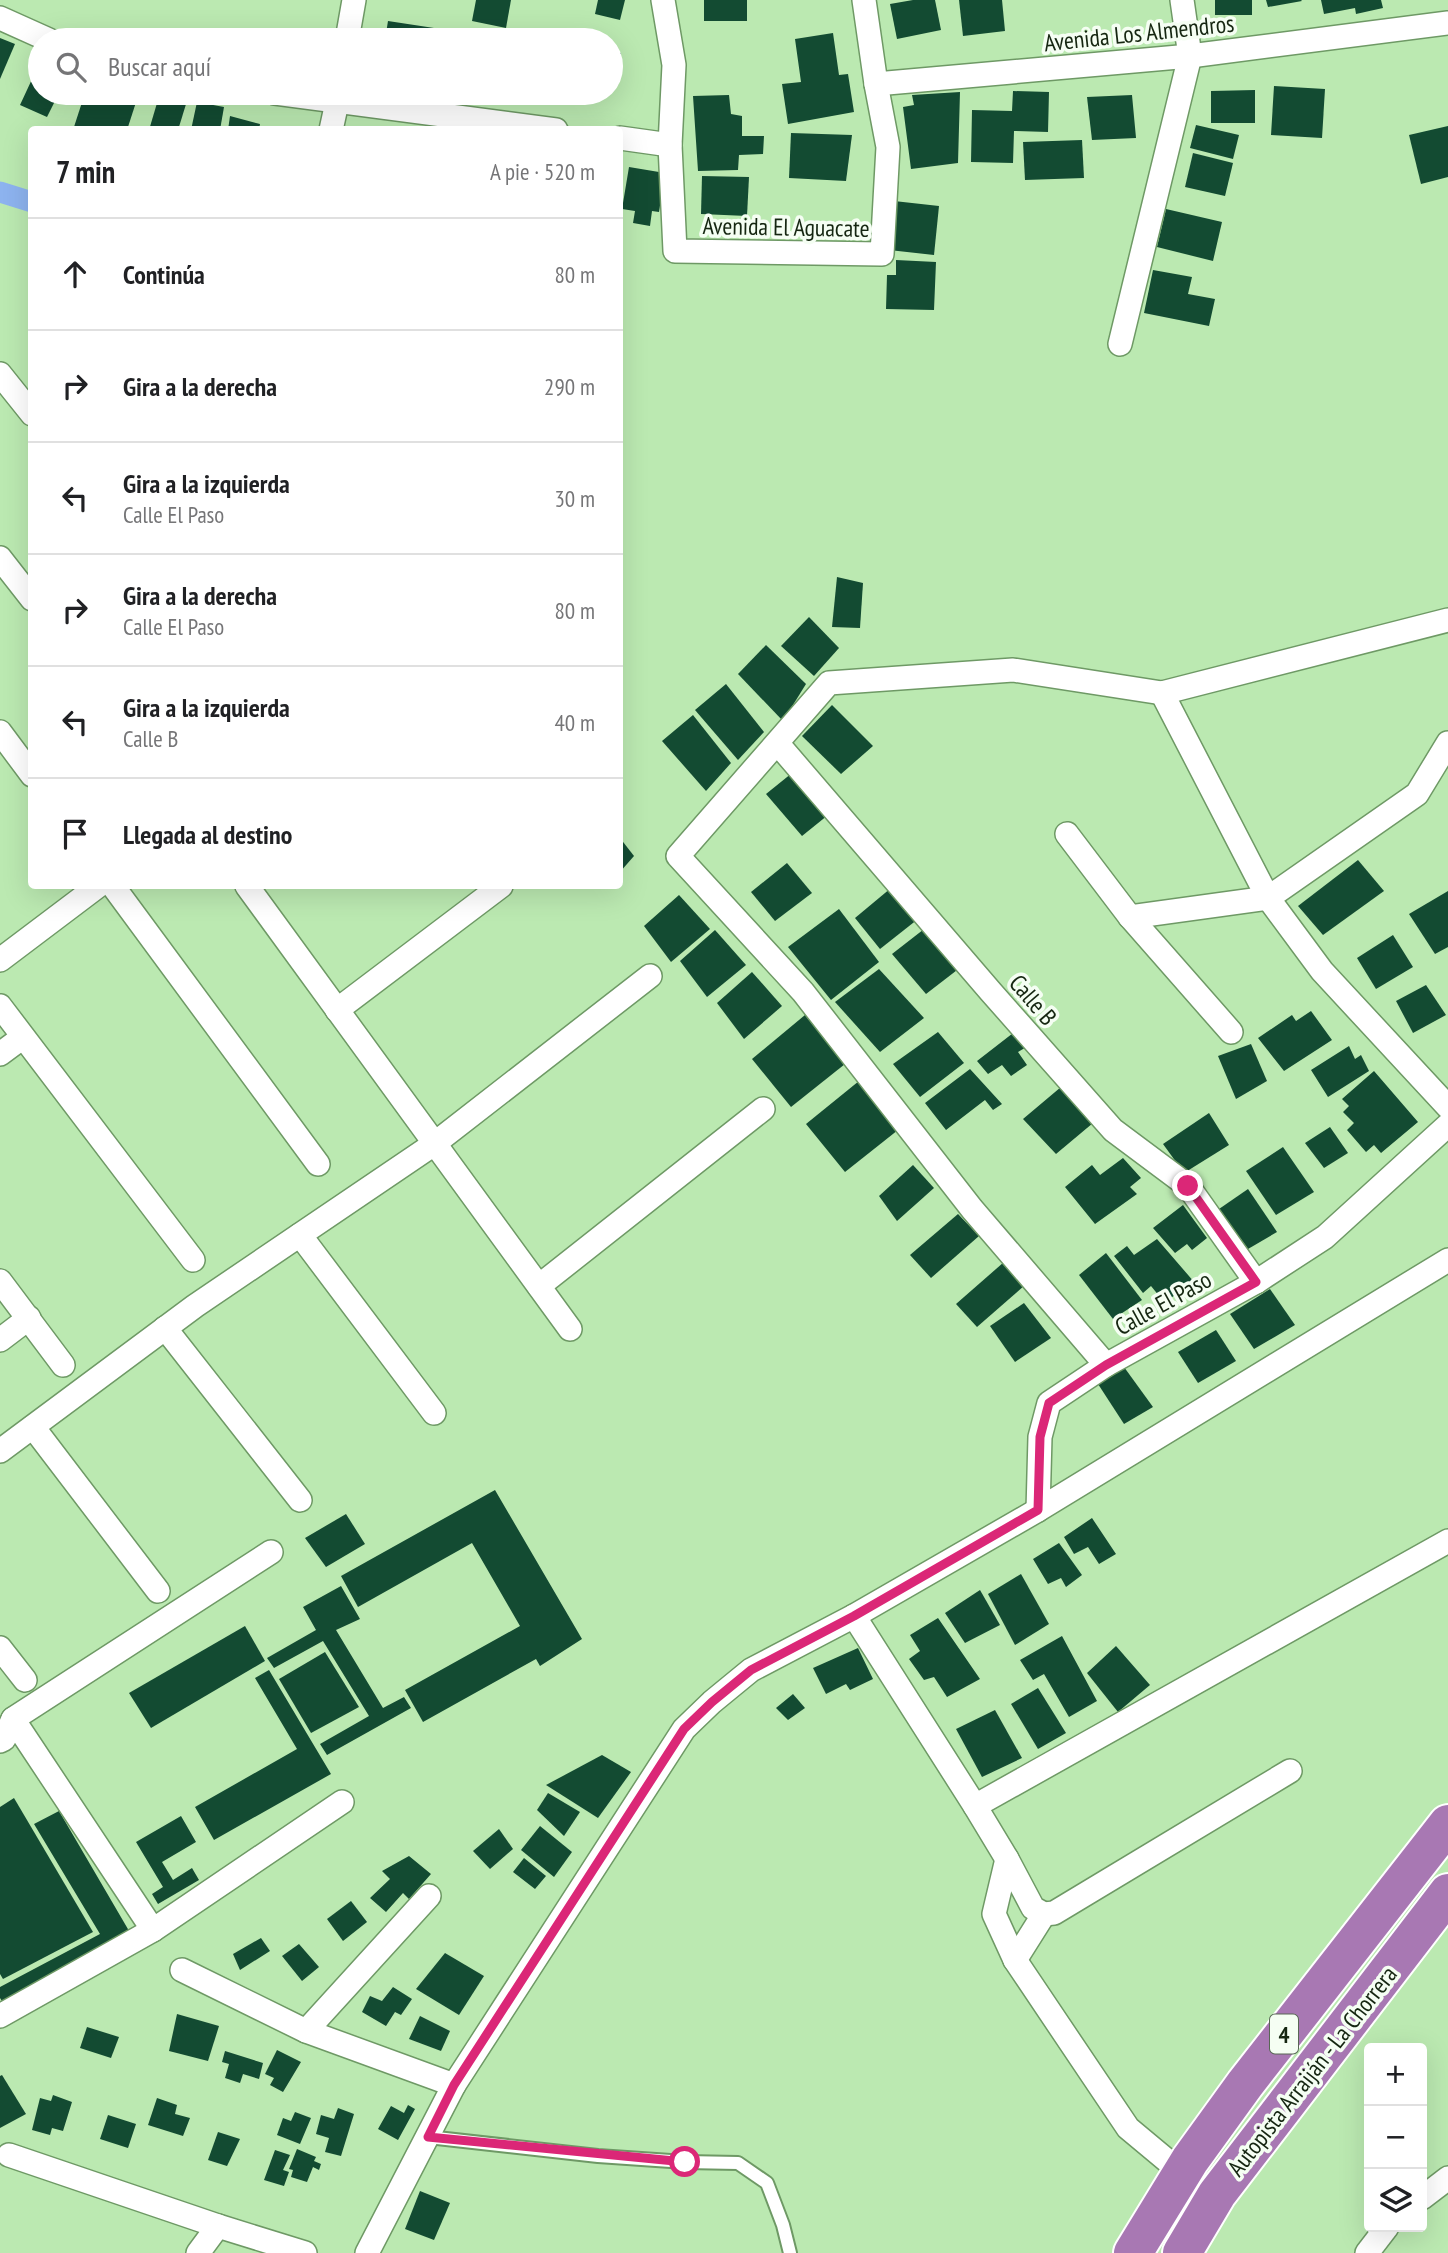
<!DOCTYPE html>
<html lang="es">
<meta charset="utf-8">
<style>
:root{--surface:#fff;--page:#f2f2f2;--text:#202124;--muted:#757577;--line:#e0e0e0}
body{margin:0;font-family:"PT Sans Narrow",sans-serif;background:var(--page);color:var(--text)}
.controls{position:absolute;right:21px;bottom:21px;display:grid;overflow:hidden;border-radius:7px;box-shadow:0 7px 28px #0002}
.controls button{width:63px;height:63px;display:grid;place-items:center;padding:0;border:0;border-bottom:2px solid var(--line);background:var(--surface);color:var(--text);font:35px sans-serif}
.stop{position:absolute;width:21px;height:21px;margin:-16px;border:5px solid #db2777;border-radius:50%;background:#fff}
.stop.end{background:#db2777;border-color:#fff;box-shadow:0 2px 7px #0008}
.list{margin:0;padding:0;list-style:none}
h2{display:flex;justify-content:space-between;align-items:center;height:91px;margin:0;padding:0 28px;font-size:30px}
h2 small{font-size:23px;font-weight:400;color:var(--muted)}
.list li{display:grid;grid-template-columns:46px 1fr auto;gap:21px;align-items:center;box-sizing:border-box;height:112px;padding:0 28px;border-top:2px solid var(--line)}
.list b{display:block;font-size:26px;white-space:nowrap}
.list p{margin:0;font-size:23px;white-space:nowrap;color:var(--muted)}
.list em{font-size:23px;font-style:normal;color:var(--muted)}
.icon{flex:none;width:38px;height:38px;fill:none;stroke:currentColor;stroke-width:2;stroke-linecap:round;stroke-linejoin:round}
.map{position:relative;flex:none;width:1448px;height:2253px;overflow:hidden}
.search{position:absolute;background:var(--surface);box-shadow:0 7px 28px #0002;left:28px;top:28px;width:595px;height:77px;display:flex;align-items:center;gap:18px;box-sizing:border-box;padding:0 24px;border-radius:38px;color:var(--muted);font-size:26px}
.panel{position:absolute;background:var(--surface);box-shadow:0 7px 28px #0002;left:28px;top:126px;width:595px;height:763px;border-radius:7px}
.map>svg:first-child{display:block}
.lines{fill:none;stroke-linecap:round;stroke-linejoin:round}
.canal{stroke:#8db3ef;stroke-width:21}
.building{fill:#134b32}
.lane-casing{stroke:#6e9965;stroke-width:16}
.street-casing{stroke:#6e9965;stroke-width:26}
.highway-casing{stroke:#fff;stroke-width:42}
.lane{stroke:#fff;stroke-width:12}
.street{stroke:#fff;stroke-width:23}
.highway{stroke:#a878b3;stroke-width:38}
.route{stroke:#db2777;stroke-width:9}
.labels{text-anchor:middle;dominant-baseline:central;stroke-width:7;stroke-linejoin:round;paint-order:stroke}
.shield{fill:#f5fef3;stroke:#586755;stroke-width:2}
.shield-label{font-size:23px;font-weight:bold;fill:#152611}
.street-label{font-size:24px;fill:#152611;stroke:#f5fef3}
</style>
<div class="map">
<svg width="1448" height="2253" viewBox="0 0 1448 2253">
<rect width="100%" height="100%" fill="#bbe9b1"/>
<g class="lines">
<!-- canal -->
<path class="canal" d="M0,192L32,202"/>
</g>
<!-- building -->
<g class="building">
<path d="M476,0H511L506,28L472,21Z"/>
<path d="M598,0H625L620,20L595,14Z"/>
<rect x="704" y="0" width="43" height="21"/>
<path d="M913,0H935L941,30L897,39L890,4Z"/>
<path d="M959,0H1002L1005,31L963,36Z"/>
<rect x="1215" y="0" width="37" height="15"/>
<path d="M1266,0H1301L1302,1L1268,7Z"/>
<path d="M1321,0H1381L1383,8L1356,14L1355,8L1324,14Z"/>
<path d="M388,21L434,28L432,40H385Z"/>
<path d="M833,33L839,75L848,74L854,112L788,124L782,84L801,82L795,39Z"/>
<path d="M0,38L15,44L0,79Z"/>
<path d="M611,52L621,53L618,85L611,84Z"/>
<path d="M40,62V93H59L47,117L20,105Z"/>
<path d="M1274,86L1325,89L1322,138L1271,135Z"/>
<path d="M1255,90V123H1211V91Z"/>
<path d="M1013,91L1049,92L1048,132L1014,131L1013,163L971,162L972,110L1012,111Z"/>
<path d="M960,92L958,163L911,169L903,107L914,105L912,95Z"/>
<path d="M85,93H139L127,130H73Z"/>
<path d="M160,93L187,101L178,130H149Z"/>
<path d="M500,93H530L528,103L499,97Z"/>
<path d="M729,95L731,114L742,116V136H764L763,154L739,155L738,170L698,171L693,96Z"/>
<path d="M1132,95L1136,138L1092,140L1087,97Z"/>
<path d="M197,102L224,107L220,130H191Z"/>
<path d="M230,116L260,124L259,130H228Z"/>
<path d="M1196,125L1239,135L1233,159L1190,148Z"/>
<path d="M1448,126V177L1421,184L1409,135Z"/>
<path d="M791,133L852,135L846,181L789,178Z"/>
<path d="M1082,140L1084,178L1025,180L1023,142Z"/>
<path d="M1193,153L1233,163L1225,196L1185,187Z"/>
<path d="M629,167L665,173L659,212L652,211L650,226L633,223L635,211L622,209Z"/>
<path d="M702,176L749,177L747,216L701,214Z"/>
<path d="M894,201L939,206L934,255L889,250Z"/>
<path d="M1166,209L1222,222L1213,261L1157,247Z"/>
<path d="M896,260L936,262L934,310L886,309L887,275H896Z"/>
<path d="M1153,270L1192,277L1188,294L1215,299L1209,326L1144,313Z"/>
<path d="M837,577L863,583L860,628L832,627Z"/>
<path d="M809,617L839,648L814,676L781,646Z"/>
<path d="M766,645L806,684L783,721L738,674Z"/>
<path d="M726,684L764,732L738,760L695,710Z"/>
<path d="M832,705L873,746L841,774L802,736Z"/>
<path d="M693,715L731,763L706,791L662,741Z"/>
<path d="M797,769L833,811L802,836L766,794Z"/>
<path d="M620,838L634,856L620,872Z"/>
<path d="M1358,860L1384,891L1323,935L1298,906Z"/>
<path d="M787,863L812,893L775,921L751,892Z"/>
<path d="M891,888L918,919L880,949L855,918Z"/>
<path d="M1448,891V947L1435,954L1409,914Z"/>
<path d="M679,895L710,929L671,962L644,926Z"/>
<path d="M839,909L879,962L831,1000L788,947Z"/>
<path d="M928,926L961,967L926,994L892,954Z"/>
<path d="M715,930L746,965L707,997L680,961Z"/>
<path d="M1393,935L1413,967L1376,989L1357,958Z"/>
<path d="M879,969L924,1018L880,1052L835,1002Z"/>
<path d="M752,972L782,1006L744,1039L717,1003Z"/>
<path d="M1426,985L1446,1015L1413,1033L1396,1001Z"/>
<path d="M1311,1011L1332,1040L1284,1071L1258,1038L1292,1015L1296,1021Z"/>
<path d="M805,1015L845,1064L791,1107L752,1059Z"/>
<path d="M1017,1030L1028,1046L1018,1052L1027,1065L1011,1076L1002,1065L988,1074L977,1061Z"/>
<path d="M938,1032L964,1063L920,1097L893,1064Z"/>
<path d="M1251,1044L1267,1081L1236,1099L1218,1056Z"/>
<path d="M1349,1046L1355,1059L1361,1055L1369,1071L1328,1097L1311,1070Z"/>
<path d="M970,1069L1002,1104L993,1110L985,1100L946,1130L925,1103Z"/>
<path d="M1374,1071L1418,1122L1381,1153L1374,1145L1366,1152L1347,1130L1354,1123L1343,1112L1349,1106L1342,1099Z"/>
<path d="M859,1081L898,1130L845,1172L806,1124Z"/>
<path d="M1061,1087L1093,1123L1056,1154L1023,1119Z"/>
<path d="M1209,1113L1229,1145L1184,1173L1163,1144Z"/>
<path d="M1330,1127L1348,1153L1324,1168L1305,1143Z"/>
<path d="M1283,1147L1314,1192L1276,1215L1246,1171Z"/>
<path d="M1123,1158L1141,1178L1130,1187L1137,1194L1095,1224L1065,1187L1092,1165L1100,1175Z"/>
<path d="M913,1165L934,1188L897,1221L879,1196Z"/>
<path d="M1248,1189L1277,1232L1248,1249L1219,1209Z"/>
<path d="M1183,1205L1207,1238L1192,1250L1187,1244L1175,1253L1153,1228Z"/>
<path d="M958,1214L979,1236L931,1278L910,1255Z"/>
<path d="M1157,1239L1195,1283L1164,1302L1151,1286L1143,1293L1114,1256L1127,1246L1134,1255Z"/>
<path d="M1106,1253L1142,1300L1113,1319L1079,1275Z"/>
<path d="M1004,1262L1025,1285L977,1327L956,1304Z"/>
<path d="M1270,1289L1295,1325L1254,1349L1230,1314Z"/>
<path d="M1024,1303L1051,1338L1015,1362L990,1326Z"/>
<path d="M1216,1330L1236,1361L1198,1383L1178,1352Z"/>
<path d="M1124,1367L1153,1407L1124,1424L1098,1384Z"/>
<path d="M495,1490L582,1639L540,1666L536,1659L423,1722L405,1690L520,1626L472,1543L358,1607L341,1576Z"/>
<path d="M346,1514L365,1544L326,1567L305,1538Z"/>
<path d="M1092,1518L1116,1554L1099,1564L1088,1547L1074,1554L1064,1537Z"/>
<path d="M1059,1543L1082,1575L1066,1587L1061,1578L1048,1584L1033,1559Z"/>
<path d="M1021,1574L1049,1624L1015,1645L988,1594Z"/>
<path d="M341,1586L360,1619L336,1630L383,1708L404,1697L411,1708L327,1755L320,1744L369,1716L323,1641L274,1668L267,1658L316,1630L303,1607Z"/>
<path d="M980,1590L1000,1625L965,1643L945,1613Z"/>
<path d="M938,1618L980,1679L947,1697L934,1677L924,1680L909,1659L920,1651L910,1635Z"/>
<path d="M245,1626L265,1661L151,1728L129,1693Z"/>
<path d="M1062,1636L1097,1701L1069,1717L1044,1674L1033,1680L1020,1660Z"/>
<path d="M1116,1646L1150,1685L1118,1712L1087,1673Z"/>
<path d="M858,1648L873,1679L850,1690L846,1684L826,1694L813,1668Z"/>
<path d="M325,1652L359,1707L311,1733L279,1679Z"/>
<path d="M269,1670L331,1774L214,1840L195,1807L297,1749L255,1678Z"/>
<path d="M1038,1688L1066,1733L1038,1749L1011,1704Z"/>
<path d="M793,1694L805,1708L788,1720L776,1708Z"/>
<path d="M995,1710L1022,1758L982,1777L956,1729Z"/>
<path d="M602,1755L631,1772L598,1818L546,1785Z"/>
<path d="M548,1793L580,1812L564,1836L537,1810Z"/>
<path d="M14,1798L93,1932L3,1979L0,1974V1807Z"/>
<path d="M59,1811L132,1936L5,2006L0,1998V1987L100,1934L34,1824Z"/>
<path d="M181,1816L196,1842L162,1862L173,1880L192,1868L199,1880L158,1904L152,1894L163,1887L136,1842Z"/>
<path d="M540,1826L572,1852L554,1877L521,1850Z"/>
<path d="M499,1829L513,1849L490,1869L473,1851Z"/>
<path d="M409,1856L431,1874L409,1899L403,1893L386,1912L370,1898L390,1879L382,1871Z"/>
<path d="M524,1858L546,1876L535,1889L513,1872Z"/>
<path d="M351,1901L367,1922L343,1941L327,1919Z"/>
<path d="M261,1938L270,1951L240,1970L233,1954Z"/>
<path d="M299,1944L319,1967L302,1981L282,1956Z"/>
<path d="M445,1953L484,1976L459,2015L416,1989Z"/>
<path d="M393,1987L412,1999L401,2015L395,2012L386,2026L362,2012L370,1996L382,2001Z"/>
<path d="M177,2014L219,2026L208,2061L169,2051Z"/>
<path d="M420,2016L450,2031L441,2051L409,2039Z"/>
<path d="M87,2027L119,2037L111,2058L80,2048Z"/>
<path d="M277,2050L301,2062L283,2092L270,2085L274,2078L265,2074Z"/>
<path d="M225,2051L263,2063L259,2079L243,2074L240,2083L225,2078L229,2064L222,2062Z"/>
<path d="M2,2075L26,2114L0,2128V2076Z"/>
<path d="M53,2095L72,2102L63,2131L52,2128L50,2135L32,2130L40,2098L51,2101Z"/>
<path d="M157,2098L177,2105L175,2114L190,2118L183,2136L148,2125Z"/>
<path d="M408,2105L415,2109L398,2140L378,2129L391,2106L404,2113Z"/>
<path d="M338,2108L354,2114L341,2156L325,2152L329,2138L316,2134L321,2115L334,2119Z"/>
<path d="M295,2112L311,2118L300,2144L277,2135L283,2118L291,2121Z"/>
<path d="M108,2115L136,2124L128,2148L100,2139Z"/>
<path d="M218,2132L240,2139L227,2166L208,2160Z"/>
<path d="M297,2149L316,2157L314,2161L321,2164L319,2170L313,2167L307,2182L291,2177L293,2170L289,2169Z"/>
<path d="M275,2150L290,2155L283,2170L289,2172L284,2186L264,2180Z"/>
<path d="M420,2191L450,2203L434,2240L405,2229Z"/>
</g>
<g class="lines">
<!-- lane casing -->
<g class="lane-casing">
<path id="lane" d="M428,2137L598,2156L685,2162L738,2163L767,2183L783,2225L790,2253"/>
</g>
<!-- street casing -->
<g class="street-casing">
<g id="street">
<path d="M663,0L674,65L670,145L675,251L882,254L888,147L876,84L864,0"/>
<path d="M0,18L49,40"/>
<path d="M347,40L354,0"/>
<path d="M876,84L1190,56L1448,23"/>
<path d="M275,93L556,130"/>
<path d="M331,130L339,93"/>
<path d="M620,138L670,145"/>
<path d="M1120,344L1190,56L1182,0"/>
<path d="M0,374L32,414"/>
<path d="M0,558L32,599"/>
<path d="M1162,693L1268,898L1322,971L1448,1107"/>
<path d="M0,732L32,775"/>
<path d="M778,744L991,992L1113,1130L1188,1186L1256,1282"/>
<path d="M1067,834L1130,917L1231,1032"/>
<path d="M113,886L318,1164"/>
<path d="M247,886L570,1329"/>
<path d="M1130,917L1268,898L1417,794L1448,743"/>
<path d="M0,960L98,886"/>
<path d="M0,1006L193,1260"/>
<path d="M337,1010L501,886"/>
<path d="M0,1054L23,1037"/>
<path d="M300,1235L434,1413"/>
<path d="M0,1281L63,1365"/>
<path d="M539,1286L763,1109"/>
<path d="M165,1328L300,1500"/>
<path d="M0,1340L29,1318"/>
<path d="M1106,1365L972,1209L803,992L678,856L829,683L1013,670L1162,693L1448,620"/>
<path d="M33,1427L158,1591"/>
<path d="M0,1451L195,1306L434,1144L650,976"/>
<path d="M1038,1510L1040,1437L1049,1403L1106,1365L1256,1282L1325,1237L1448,1125"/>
<path d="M854,1616L975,1806L1007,1859L1033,1908L1044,1914L1054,1913L1290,1771"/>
<path d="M0,1648L25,1680"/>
<path d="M13,1719L153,1930"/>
<path d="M0,1741L4,1739L13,1719L271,1552"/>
<path d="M975,1806L1448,1541"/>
<path d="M1007,1859L994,1914L1015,1960L1128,2128L1182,2173"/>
<path d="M1015,1960L1044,1914"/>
<path d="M182,1970L306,2031L454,2085"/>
<path d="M0,2016L153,1930L342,1802"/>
<path d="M306,2031L429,1896"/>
<path d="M9,2155L218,2226"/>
<path d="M1422,2198L1448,2178"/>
<path d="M198,2253L218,2226L305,2253"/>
<path d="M367,2253L454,2085L684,1729L712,1702L751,1670L854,1616L1038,1510L1448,1260"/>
<path d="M1367,2253L1387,2227"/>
</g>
</g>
<!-- highway casing -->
<g class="highway-casing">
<g id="highway">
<path d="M1133,2253L1190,2160L1245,2084L1448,1824"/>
<path d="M1182,2253L1217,2194L1448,1893"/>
</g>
</g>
<!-- lane -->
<use href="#lane" class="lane"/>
<!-- street -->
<use href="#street" class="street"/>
<!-- highway -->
<use href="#highway" class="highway"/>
</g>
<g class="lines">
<!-- route -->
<path class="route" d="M685,2162L428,2137L454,2085L684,1729L712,1702L751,1670L854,1616L1038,1510L1040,1437L1049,1403L1106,1365L1256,1282L1188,1186"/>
</g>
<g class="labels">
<!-- shield labels -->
<rect class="shield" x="1270" y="2014.5" width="28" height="39" rx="5"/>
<g class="shield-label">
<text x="1284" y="2034">4</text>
</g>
<!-- street labels -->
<g class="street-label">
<text transform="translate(1139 33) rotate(-6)">Avenida Los Almendros</text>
<text transform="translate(786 227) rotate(1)">Avenida El Aguacate</text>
<text transform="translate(1033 1000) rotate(49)">Calle B</text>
<text transform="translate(1163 1303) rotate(-29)">Calle El Paso</text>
<text transform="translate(1312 2071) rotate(-52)">Autopista Arraiján - La Chorrera</text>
</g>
</g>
</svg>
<div class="controls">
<button>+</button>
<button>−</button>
<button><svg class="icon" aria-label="layers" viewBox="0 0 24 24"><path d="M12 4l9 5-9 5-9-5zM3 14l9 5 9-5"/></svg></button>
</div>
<div class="stop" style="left:685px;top:2162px"></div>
<div class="stop end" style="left:1188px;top:1186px"></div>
<div class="search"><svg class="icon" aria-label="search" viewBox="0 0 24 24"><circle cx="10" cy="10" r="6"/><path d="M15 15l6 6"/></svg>Buscar aquí</div>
<section class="panel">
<h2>7 min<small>A pie · 520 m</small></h2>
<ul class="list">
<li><svg class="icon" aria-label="ahead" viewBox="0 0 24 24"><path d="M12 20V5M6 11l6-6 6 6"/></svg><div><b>Continúa</b></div><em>80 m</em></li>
<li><svg class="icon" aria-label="right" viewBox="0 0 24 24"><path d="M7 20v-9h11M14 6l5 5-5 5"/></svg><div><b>Gira a la derecha</b></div><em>290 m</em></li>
<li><svg class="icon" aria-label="left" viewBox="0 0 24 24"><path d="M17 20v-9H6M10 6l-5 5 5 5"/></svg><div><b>Gira a la izquierda</b><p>Calle El Paso</p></div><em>30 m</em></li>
<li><svg class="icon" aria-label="right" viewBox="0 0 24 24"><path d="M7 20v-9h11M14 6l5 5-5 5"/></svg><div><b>Gira a la derecha</b><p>Calle El Paso</p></div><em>80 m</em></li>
<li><svg class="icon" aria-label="left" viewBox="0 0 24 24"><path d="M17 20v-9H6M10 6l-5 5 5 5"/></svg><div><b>Gira a la izquierda</b><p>Calle B</p></div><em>40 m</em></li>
<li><svg class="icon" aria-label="arrive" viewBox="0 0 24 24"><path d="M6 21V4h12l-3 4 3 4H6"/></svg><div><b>Llegada al destino</b></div></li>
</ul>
</section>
</div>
